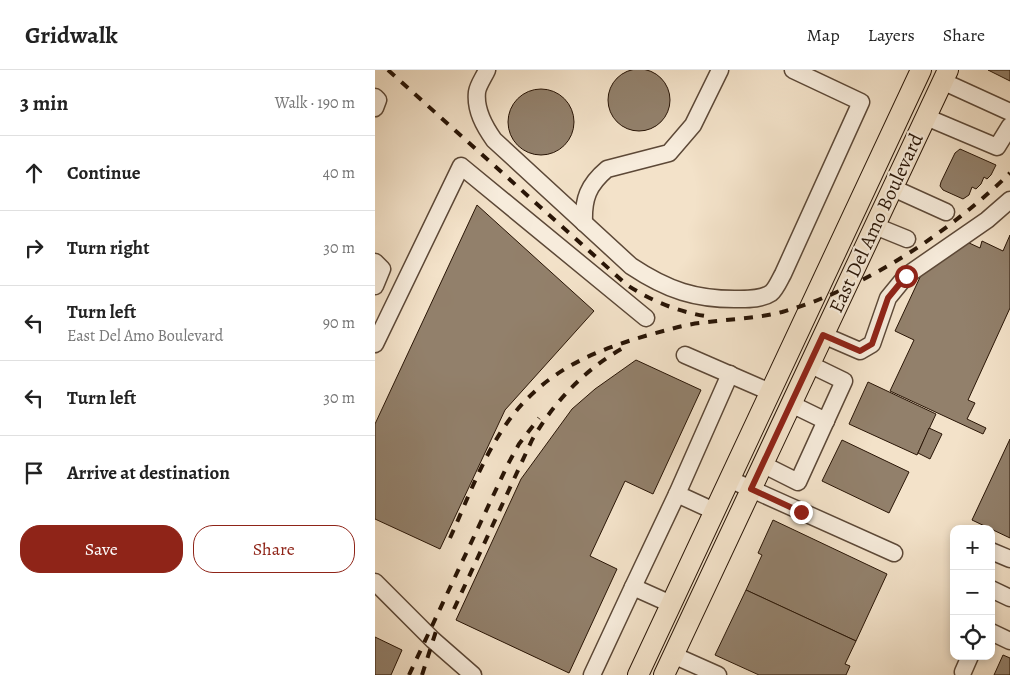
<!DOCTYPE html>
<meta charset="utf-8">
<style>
:root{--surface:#fff;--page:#f2f2f2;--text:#222;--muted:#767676;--line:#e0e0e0;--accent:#8f2418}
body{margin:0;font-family:Alegreya,serif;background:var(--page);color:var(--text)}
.controls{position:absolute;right:15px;bottom:15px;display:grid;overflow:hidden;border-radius:10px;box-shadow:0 2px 8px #0003}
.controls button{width:45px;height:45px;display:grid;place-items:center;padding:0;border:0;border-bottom:1px solid var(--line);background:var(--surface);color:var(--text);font:25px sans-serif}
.stop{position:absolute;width:15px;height:15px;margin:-11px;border:4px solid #8f2418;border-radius:50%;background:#fff}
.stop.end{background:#8f2418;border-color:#fff;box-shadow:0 1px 5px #0008}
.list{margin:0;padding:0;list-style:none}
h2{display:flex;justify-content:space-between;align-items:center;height:65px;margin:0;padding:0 20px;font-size:21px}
h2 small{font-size:16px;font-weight:400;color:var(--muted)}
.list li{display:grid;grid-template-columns:32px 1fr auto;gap:15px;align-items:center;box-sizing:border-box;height:75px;padding:0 20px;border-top:1px solid var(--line)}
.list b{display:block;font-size:19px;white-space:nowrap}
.list p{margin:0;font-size:16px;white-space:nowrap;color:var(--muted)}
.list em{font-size:16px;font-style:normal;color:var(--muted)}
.actions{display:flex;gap:10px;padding:15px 20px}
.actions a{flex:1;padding:11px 0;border:1px solid var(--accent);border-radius:20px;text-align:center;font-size:18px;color:var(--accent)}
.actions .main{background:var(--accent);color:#fff}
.icon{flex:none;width:28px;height:28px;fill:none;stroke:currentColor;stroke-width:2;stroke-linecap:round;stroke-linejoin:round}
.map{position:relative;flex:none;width:635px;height:605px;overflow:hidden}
header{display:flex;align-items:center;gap:30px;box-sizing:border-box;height:70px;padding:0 25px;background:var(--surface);border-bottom:1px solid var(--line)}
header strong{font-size:24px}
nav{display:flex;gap:28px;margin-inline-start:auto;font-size:18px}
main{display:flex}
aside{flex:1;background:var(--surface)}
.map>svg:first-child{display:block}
.building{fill:#92806b;stroke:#291506}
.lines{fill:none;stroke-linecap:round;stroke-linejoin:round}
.minor-casing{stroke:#5c4837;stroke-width:19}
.major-casing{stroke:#291506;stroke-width:22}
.minor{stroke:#f7ecdc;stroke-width:16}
.major{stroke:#f3e2c9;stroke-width:20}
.rail{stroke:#291506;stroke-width:4;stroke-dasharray:9 9;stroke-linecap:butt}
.route{stroke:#8f2418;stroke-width:6}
.labels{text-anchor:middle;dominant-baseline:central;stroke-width:4.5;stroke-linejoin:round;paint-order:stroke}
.street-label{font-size:20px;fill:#291506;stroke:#f7ecdc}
</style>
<header>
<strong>Gridwalk</strong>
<nav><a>Map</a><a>Layers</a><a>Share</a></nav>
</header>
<main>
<aside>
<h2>3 min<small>Walk · 190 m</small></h2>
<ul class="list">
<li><svg class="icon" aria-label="ahead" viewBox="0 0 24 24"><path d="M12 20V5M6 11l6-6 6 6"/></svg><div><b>Continue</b></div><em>40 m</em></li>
<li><svg class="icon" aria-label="right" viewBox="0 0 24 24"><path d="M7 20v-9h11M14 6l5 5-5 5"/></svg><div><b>Turn right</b></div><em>30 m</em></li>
<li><svg class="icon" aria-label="left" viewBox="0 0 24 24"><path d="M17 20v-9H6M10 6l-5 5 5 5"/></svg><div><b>Turn left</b><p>East Del Amo Boulevard</p></div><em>90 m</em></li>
<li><svg class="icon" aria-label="left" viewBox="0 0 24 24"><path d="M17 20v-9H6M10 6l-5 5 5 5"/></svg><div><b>Turn left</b></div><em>30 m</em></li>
<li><svg class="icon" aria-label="arrive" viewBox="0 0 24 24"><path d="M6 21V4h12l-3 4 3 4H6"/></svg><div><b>Arrive at destination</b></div></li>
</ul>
<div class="actions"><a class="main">Save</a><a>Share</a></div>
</aside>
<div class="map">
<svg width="635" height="605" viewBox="0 0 635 605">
<rect width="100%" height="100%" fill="#f3e2c9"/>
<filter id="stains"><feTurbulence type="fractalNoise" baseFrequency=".004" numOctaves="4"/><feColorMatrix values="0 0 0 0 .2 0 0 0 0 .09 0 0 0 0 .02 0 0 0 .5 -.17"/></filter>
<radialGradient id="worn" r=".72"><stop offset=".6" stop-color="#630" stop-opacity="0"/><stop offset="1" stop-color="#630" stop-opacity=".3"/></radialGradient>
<!-- building -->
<g class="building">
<circle cx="264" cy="30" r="31"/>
<path d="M613,0H635V11Z"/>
<circle cx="166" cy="52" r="33"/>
<path d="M585,79L621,95L616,105L612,109L609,107L606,114L601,119L597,117L594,125L588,129L568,120L565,116L566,112L580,83Z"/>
<path d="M102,135L219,241L130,340L65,479L0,449V354Z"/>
<path d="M635,165V238L593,330L600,333L592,349L611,358L608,364L515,321L539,270L520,261L547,203L592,172L605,178L607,171L628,181Z"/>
<path d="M261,290L326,320L278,424L250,411L215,486L242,499L194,603L81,550L146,409L197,339L220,319Z"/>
<path d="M493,312L561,344L542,385L474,354Z"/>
<path d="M554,358L567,364L555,389L543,383Z"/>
<path d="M635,369V468L597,450Z"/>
<path d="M467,370L534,402L514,443L447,411Z"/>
<path d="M398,450L512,504L481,571L371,520L387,485L383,483Z"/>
<path d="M371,520L481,571L470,594L475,596L471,605H384L340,585Z"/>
<path d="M0,567L27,580L16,605H0Z"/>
<path d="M628,585L635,588V605H619Z"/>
</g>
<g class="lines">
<!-- minor casing -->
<g class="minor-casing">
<g id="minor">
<path d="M112,0C109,7 103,15 102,22C100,40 109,56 119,70L256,196C292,220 321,230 365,229C375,229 387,229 396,223C401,219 405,209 408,204L486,32L418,0"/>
<path d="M567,11L635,42"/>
<path d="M0,27L3,30L0,38"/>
<path d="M551,47L622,77L635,56"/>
<path d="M518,118L571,142"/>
<path d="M209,153C208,129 213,115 232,99L294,83L318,55L345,0"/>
<path d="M500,156L532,169"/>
<path d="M0,192L7,199L0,216"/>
<path d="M448,265L485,281L497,274L513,228L531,206L612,150L635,130"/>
<path d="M0,274L86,96L271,248"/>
<path d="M310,285L395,322"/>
<path d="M416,334L451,351"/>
<path d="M387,394L423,412L469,311L434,294"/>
<path d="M354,409L519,483"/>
<path d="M339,441L302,424L355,304"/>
<path d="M616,481L635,489"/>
<path d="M0,512L58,570L98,605"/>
<path d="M258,517L302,424"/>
<path d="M616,519L635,528"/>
<path d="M616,562L635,571"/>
<path d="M298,585L343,605"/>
<path d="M588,602L595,586"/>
<path d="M217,605L258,517L296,534"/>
</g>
</g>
<!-- major casing -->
<g class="major-casing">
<g id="major">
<path d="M263,605L546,0"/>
<path d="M289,605L573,0"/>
</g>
</g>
<!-- minor -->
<use href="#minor" class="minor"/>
<!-- major -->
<use href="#major" class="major"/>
<!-- rail -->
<g class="rail">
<path d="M13,0L252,215C278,232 306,243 337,247"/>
<path d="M75,468C97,420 115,365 154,327C188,293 231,277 277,264C293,260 308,255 325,253C352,249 380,249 407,242C489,219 575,162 635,103"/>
<path d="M79,539L157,370C179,332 209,300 248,278"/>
<path d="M34,605L133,394L144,374L164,348"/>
<path d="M47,605L62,558"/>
</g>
</g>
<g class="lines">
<!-- route -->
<path class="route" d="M426,442L376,419L448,265L485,281L497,274L513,228L531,206"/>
</g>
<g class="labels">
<!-- street labels -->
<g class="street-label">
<text transform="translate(501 153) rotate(-65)">East Del Amo Boulevard</text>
</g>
</g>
<rect width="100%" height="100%" filter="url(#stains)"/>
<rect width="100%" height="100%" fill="url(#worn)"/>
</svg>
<div class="controls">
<button>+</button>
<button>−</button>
<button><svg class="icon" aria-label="locate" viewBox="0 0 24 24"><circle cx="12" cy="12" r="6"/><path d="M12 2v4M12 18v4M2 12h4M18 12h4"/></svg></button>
</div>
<div class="stop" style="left:531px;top:206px"></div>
<div class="stop end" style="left:426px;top:442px"></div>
</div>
</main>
